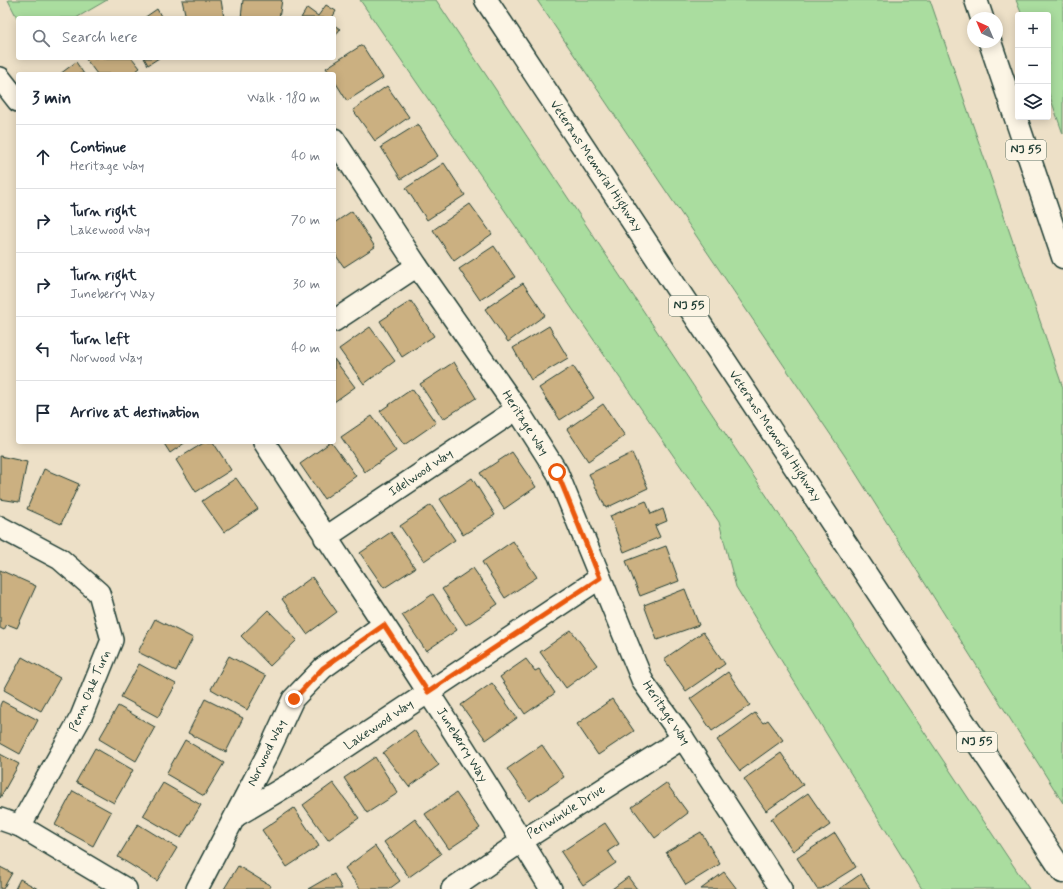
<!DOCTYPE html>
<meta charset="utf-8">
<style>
:root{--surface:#fff;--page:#f6f6f7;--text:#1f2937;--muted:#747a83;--line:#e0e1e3}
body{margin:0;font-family:Mynerve,sans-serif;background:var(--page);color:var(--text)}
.controls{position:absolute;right:12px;top:12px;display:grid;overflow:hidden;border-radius:4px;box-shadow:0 2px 10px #0003}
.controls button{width:36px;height:36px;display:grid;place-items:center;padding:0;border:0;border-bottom:1px solid var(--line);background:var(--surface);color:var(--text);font:20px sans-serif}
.compass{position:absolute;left:967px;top:12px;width:36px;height:36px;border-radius:50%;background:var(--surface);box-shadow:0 2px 10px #0003;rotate:316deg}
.stop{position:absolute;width:12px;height:12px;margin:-9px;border:3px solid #ea580c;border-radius:50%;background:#fff}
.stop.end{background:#ea580c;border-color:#fff;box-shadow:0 1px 4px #0008}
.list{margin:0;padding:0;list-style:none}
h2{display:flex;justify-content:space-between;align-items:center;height:52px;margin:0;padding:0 16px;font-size:17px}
h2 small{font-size:13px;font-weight:400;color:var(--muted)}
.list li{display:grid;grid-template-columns:26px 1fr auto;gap:12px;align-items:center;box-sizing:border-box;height:64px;padding:0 16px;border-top:1px solid var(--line)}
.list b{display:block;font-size:15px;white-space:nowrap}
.list p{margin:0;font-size:13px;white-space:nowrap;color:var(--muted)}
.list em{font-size:13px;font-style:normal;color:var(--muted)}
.icon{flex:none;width:22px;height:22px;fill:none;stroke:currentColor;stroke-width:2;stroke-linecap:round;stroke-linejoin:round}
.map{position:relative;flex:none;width:1063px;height:889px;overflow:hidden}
.search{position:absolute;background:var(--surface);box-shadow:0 2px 10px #0003;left:16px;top:16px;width:320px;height:44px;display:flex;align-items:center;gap:10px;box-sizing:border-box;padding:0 14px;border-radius:4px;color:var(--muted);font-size:15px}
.panel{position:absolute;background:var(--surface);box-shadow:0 2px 10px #0003;left:16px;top:72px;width:320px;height:372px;border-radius:4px}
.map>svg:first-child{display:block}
.green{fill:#aadd9f;stroke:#648d6a}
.building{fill:#cbb081;stroke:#1f3d34}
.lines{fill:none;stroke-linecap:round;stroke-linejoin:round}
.street-casing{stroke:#1f3d34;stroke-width:24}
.highway-casing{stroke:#1f3d34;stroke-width:25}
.street{stroke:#fcf5e5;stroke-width:21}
.highway{stroke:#fcf5e5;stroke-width:22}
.route{stroke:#ea580c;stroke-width:5}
.labels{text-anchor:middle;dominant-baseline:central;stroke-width:4;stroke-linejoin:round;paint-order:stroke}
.shield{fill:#fcf5e5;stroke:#617469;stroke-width:1}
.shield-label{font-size:12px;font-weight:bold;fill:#1f3d34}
.street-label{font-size:13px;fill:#1f3d34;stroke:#fcf5e5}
</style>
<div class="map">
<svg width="1063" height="889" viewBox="0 0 1063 889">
<rect width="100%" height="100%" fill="#ede0c7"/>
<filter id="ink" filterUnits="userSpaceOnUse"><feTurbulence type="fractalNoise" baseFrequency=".025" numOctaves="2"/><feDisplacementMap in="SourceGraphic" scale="8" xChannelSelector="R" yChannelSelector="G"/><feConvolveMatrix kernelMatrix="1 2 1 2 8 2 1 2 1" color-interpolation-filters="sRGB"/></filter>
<g filter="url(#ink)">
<!-- green -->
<g class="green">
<path d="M8,0H107L76,18H18V20Z"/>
<path d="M360,0H436L1029,889H922L736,587L719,522Z"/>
<path d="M537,0H930L1063,388V803L845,456Z"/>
<path d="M1016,0H1063V134L1048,91V15H1022Z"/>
</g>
<!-- building -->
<g class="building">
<path d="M182,0H221L224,18H186Z"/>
<path d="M243,0H282L279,18H241Z"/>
<path d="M326,5L336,11L332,18H301L307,8L318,16Z"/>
<path d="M157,9L162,18H144Z"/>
<path d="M334,25L340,29L334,38Z"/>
<path d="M362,45L383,78L347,101L334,80V74H330L326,68Z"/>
<path d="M85,58H132L140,68L132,74H97Z"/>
<path d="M144,58H159L148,65Z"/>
<path d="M76,62L84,74H60Z"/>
<path d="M387,86L409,117L375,141L353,110Z"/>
<path d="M418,124L438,156L401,179L381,147Z"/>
<path d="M444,163L465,195L427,220L406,188Z"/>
<path d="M470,204L492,234L454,261L433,230Z"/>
<path d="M352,211L375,247L344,267L334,253V223Z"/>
<path d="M494,246L515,277L480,300L459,269Z"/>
<path d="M523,283L545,315L508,342L485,309Z"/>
<path d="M411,301L434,336L402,357L380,321Z"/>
<path d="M549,326L568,358L531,380L513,348Z"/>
<path d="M370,327L395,361L364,384L339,349Z"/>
<path d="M334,359L355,387L334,402Z"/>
<path d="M454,362L476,398L443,419L420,384Z"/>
<path d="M573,366L594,398L560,420L539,388Z"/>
<path d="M412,389L436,423L404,445L380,411Z"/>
<path d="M603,404L625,436L588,461L567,429Z"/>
<path d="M372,416L396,451L365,472L341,437Z"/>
<path d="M163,442H186L170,453Z"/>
<path d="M205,442H213L231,470L196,492L176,460Z"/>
<path d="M331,442L356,476L324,499L300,464Z"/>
<path d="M512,452L536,487L504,509L480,473Z"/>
<path d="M632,453L648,488L606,508L589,474Z"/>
<path d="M0,456L27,462L19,502L0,499Z"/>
<path d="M44,469L79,484L61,524L27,509Z"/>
<path d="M236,478L258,509L224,532L202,501Z"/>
<path d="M472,478L495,515L463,535L440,499Z"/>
<path d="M646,501L651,514L663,509L667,521L655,526L660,537L624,552L610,516Z"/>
<path d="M431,505L455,540L424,561L400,526Z"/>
<path d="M391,532L415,568L384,588L360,553Z"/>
<path d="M513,541L537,577L505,598L482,562Z"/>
<path d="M666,546L679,581L640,596L626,561Z"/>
<path d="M473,568L498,604L466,625L442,589Z"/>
<path d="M0,570L36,586L17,628L7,624L4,630L0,628Z"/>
<path d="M312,577L337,612L307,634L282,599Z"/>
<path d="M685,589L699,625L657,640L644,605Z"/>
<path d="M433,594L457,630L426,651L402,615Z"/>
<path d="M268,610L297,640L270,666L241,636Z"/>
<path d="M155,619L193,638L176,671L138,652Z"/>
<path d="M571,630L597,665L566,688L540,652Z"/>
<path d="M703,632L725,664L686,691L664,659Z"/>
<path d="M229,656L266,676L247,710L211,689Z"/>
<path d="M22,657L60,678L41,711L4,690Z"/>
<path d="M526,659L535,671L539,669L555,693L525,714L500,677Z"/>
<path d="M139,664L176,684L158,717L121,697Z"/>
<path d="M728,672L750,705L712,731L690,699Z"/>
<path d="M492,683L517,718L486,740L461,705Z"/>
<path d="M205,699L243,718L226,752L188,733Z"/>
<path d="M612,699L634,731L598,755L577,724Z"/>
<path d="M2,701L38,720L20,754L0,743V705Z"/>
<path d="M118,706L155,727L136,761L99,739Z"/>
<path d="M755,713L763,723L768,720L783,740L740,771L717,740Z"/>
<path d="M414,730L439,765L409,787L383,753Z"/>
<path d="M185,740L224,763L204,796L166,774Z"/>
<path d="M542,745L564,777L529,801L507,769Z"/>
<path d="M95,748L133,770L114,803L76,782Z"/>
<path d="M781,753L803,785L766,811L744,779Z"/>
<path d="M0,754L19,764L0,798Z"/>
<path d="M375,757L398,793L367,813L344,778Z"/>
<path d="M163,783L201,805L181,838L143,816Z"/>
<path d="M333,783L359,818L328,840L303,805Z"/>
<path d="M666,783L688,813L655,838L632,807Z"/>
<path d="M73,791L111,812L93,846L55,825Z"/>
<path d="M456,793L480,828L449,849L425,814Z"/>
<path d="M808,793L830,825L793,851L771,819Z"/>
<path d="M294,808L319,846L287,867L262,830Z"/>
<path d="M415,819L441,854L409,877L384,842Z"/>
<path d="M605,823L619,844L608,851L616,863L583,885L561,852Z"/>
<path d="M138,824L177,848L157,881L118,857Z"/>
<path d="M701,832L720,864L686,885L666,852Z"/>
<path d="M835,833L856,867L821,889H817L797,858Z"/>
<path d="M375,846L400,881L389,889H360L345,868Z"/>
<path d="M238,866L271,886L269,889H224Z"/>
<path d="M0,867L12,873L3,889H0Z"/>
<path d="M724,872L737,889H701Z"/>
<path d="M334,874L342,889H308Z"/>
<path d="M861,874L870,889H839Z"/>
<path d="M628,877L637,889H612Z"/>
<path d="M20,879L38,889H15Z"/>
</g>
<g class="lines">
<!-- street casing -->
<g class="street-casing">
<g id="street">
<path d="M0,78L18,101"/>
<path d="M334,139L417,266L517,409L557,472L643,682L683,738L781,889"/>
<path d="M334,321L417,266"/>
<path d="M264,442C318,526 374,608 428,692C470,756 511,823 551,889"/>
<path d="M0,527L60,559L99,593L112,640L81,717L20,826"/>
<path d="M325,538L517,409"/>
<path d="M236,816L295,781L600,578"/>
<path d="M0,819L20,826L126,889"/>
<path d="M197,889L267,755L293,699L323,668L383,625"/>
<path d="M452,889L522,841L683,738"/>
</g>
</g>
<!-- highway casing -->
<g class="highway-casing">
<g id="highway">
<path d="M486,0L1063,872"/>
<path d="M976,0L982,18"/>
<path d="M990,42L1063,257"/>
</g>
</g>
<!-- street -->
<use href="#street" class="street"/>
<!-- highway -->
<use href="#highway" class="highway"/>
</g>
</g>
<g class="lines" filter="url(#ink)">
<!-- route -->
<path class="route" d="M294,699L323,668L384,625L428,692L600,578L557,472"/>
</g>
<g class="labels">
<!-- shield labels -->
<g class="shield">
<rect x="1006" y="140" width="40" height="20" rx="3"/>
<rect x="669" y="296" width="40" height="20" rx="3"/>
<rect x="957" y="732" width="40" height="20" rx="3"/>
</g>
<g class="shield-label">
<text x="1026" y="150">NJ 55</text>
<text x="689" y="306">NJ 55</text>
<text x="977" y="742">NJ 55</text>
</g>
<!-- street labels -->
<g class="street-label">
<text transform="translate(596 166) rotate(56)">Veterans Memorial Highway</text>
<text transform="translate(525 423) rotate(57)">Heritage Way</text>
<text transform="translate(775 436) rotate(56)">Veterans Memorial Highway</text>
<text transform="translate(421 473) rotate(-34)">Idelwood Way</text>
<text transform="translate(90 691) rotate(-67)">Penn Oak Turn</text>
<text transform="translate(666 713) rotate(56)">Heritage Way</text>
<text transform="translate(379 725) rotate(-34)">Lakewood Way</text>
<text transform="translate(462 745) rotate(58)">Juneberry Way</text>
<text transform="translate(267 753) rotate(-64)">Norwood Way</text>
<text transform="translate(566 812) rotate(-32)">Periwinkle Drive</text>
</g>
</g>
</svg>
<div class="controls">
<button>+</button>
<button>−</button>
<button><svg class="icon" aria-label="layers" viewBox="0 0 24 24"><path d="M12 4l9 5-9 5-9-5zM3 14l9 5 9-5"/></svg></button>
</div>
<svg class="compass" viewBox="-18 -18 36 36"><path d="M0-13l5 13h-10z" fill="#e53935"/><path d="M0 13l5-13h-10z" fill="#747a83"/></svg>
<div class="stop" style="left:557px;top:472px"></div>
<div class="stop end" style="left:294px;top:699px"></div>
<div class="search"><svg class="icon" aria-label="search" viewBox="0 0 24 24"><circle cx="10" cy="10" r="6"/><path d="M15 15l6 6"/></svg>Search here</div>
<section class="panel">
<h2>3 min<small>Walk · 180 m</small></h2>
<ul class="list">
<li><svg class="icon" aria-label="ahead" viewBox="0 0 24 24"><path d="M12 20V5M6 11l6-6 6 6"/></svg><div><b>Continue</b><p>Heritage Way</p></div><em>40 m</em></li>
<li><svg class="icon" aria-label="right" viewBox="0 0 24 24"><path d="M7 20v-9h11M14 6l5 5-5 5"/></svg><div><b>Turn right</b><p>Lakewood Way</p></div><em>70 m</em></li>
<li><svg class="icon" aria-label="right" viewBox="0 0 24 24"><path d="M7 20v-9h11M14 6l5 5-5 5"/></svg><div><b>Turn right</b><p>Juneberry Way</p></div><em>30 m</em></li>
<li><svg class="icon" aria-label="left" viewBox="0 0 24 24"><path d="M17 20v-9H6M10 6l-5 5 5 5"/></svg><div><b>Turn left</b><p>Norwood Way</p></div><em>40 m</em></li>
<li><svg class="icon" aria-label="arrive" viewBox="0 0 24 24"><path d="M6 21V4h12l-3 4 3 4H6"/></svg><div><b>Arrive at destination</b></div></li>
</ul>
</section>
</div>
